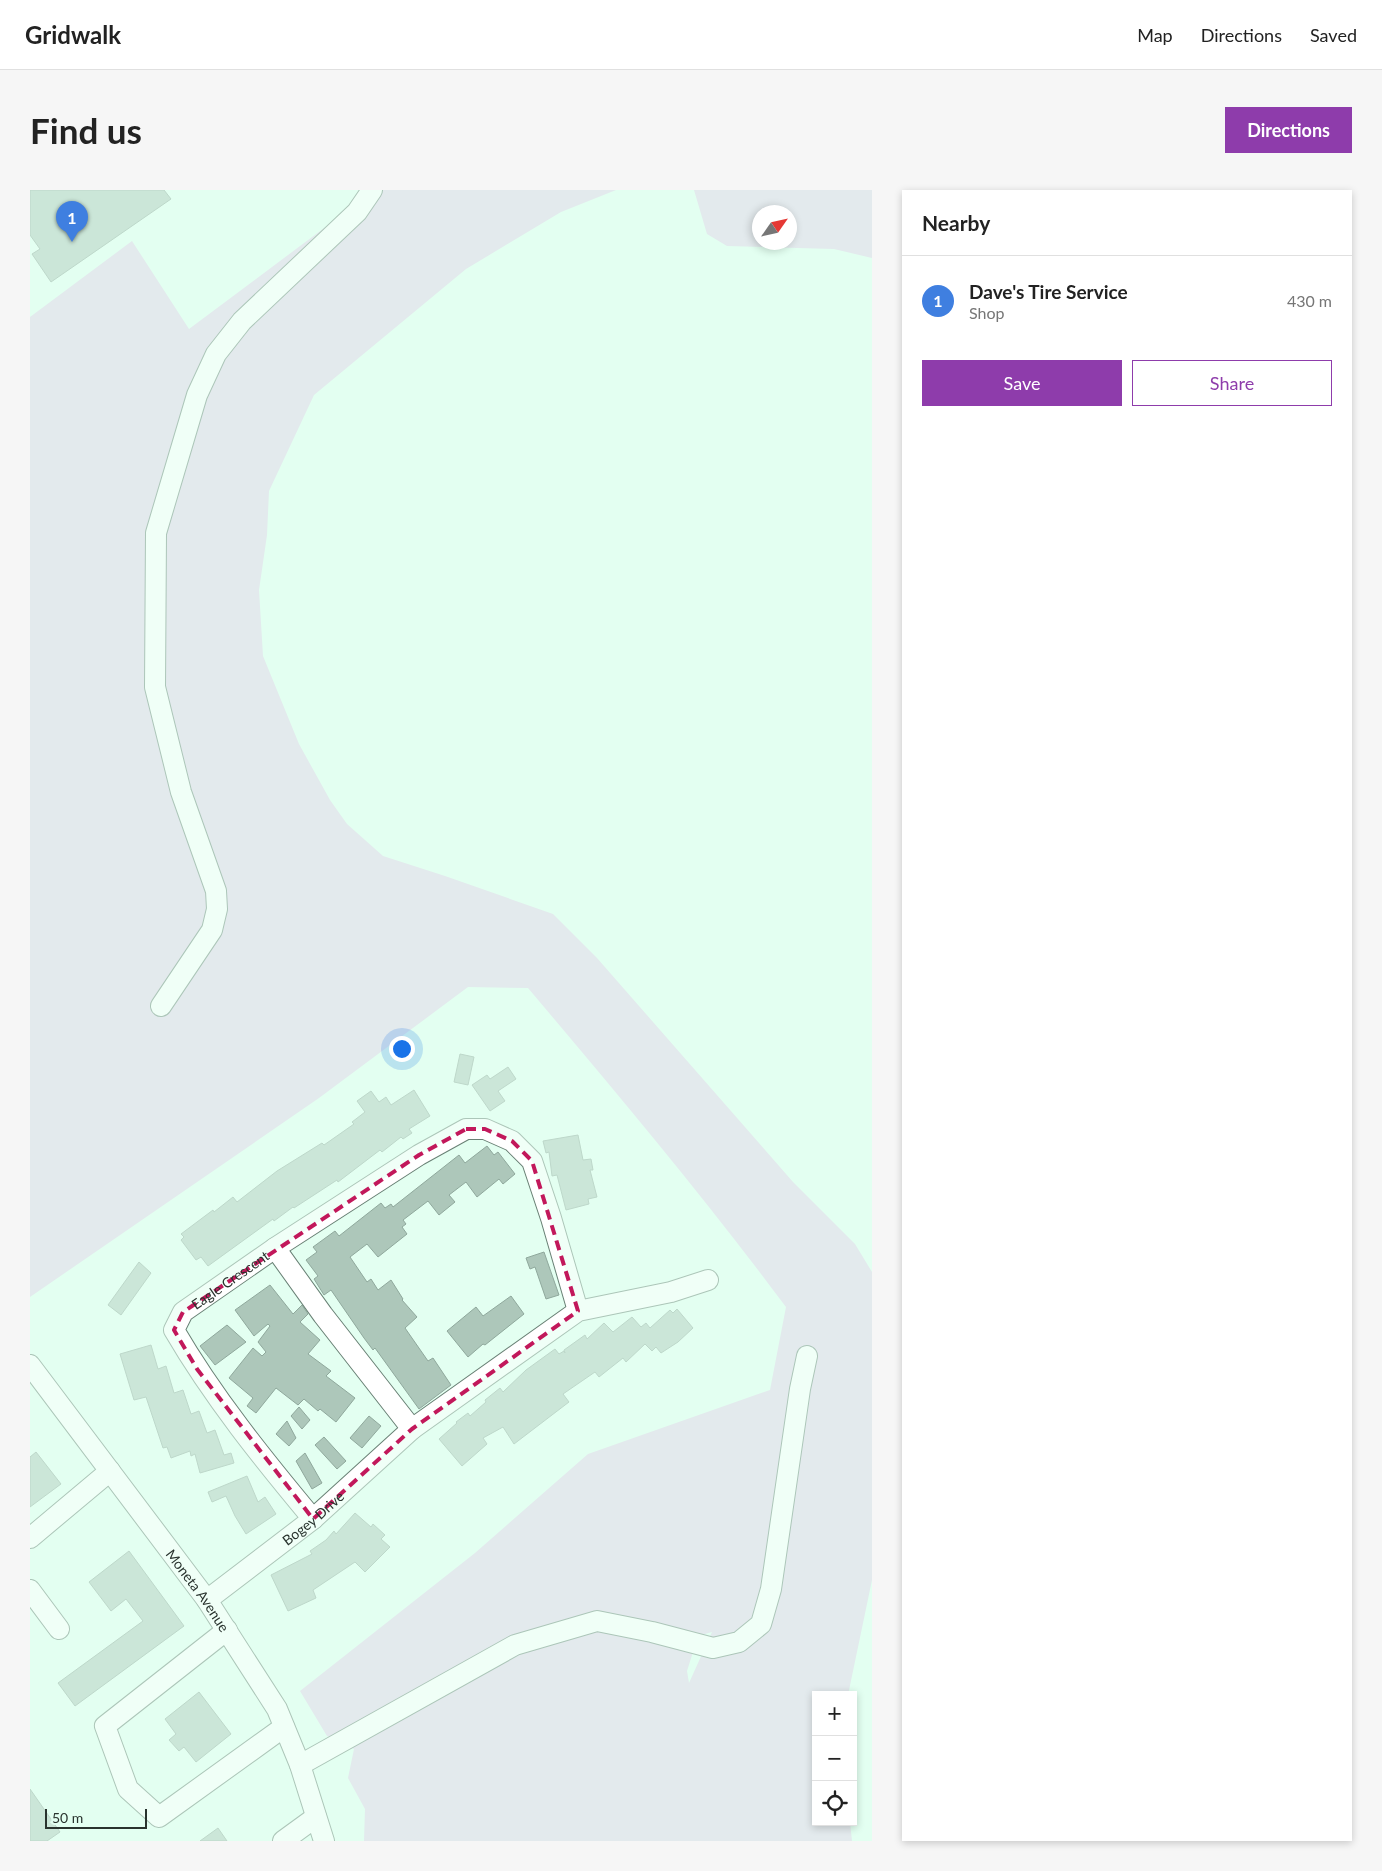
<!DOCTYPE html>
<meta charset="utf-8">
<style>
:root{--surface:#fff;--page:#f6f6f6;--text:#222;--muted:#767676;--line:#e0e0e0;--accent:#8e3cab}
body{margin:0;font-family:Lato,sans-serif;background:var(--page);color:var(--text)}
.controls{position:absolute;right:15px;bottom:15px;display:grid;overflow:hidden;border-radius:0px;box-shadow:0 2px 8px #0003}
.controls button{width:45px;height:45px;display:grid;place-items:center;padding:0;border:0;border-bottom:1px solid var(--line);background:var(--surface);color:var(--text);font:25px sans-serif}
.compass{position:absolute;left:722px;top:15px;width:45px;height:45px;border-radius:50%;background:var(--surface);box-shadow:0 2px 8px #0003;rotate:56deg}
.scale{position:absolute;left:15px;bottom:12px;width:102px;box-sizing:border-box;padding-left:5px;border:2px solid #29332e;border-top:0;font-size:14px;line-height:18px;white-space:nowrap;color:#29332e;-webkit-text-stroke:4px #e3fff1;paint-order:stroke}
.you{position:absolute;left:371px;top:858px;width:18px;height:18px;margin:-12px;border:4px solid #fff;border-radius:50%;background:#1a73e8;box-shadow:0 0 0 8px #1a73e833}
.badge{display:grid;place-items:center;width:32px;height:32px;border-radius:50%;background:var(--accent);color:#fff;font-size:16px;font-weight:700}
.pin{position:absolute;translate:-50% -41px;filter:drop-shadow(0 1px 2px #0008)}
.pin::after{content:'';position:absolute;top:26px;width:18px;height:15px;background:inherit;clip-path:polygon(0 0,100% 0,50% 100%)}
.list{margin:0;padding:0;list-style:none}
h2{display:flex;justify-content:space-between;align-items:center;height:65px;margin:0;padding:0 20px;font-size:21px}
h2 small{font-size:16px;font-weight:400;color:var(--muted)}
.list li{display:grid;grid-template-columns:32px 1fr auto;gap:15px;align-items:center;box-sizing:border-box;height:90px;padding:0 20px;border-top:1px solid var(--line)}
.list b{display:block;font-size:19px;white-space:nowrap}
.list p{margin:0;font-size:16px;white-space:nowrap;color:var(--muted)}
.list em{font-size:16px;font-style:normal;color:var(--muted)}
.actions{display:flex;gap:10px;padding:15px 20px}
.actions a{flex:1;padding:11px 0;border:1px solid var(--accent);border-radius:0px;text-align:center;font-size:18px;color:var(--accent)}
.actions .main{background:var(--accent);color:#fff}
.icon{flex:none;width:28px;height:28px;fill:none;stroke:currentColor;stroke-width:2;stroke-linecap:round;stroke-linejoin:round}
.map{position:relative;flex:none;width:842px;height:1651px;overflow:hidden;border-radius:0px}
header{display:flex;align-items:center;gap:30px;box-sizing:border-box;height:70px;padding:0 25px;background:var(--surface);border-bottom:1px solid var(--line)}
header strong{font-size:24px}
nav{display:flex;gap:28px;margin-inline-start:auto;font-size:18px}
.intro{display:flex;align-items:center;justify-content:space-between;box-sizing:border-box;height:120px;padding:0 30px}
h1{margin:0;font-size:35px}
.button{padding:12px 22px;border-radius:0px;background:var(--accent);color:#fff;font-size:18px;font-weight:700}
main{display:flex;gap:30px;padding:0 30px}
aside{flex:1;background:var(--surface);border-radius:0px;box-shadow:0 2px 8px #0003}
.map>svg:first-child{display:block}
.green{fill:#e2d0e9;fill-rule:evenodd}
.building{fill:#adc7ba;stroke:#8fa89c}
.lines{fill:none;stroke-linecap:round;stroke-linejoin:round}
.minor-casing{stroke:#698175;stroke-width:22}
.minor{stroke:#fff;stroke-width:20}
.marked{fill:none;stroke:#c2185b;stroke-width:4;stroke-dasharray:10 6;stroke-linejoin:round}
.labels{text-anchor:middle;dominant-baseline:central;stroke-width:4.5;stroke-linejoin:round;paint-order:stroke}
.street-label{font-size:14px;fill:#29332e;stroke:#e3fff1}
</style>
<header>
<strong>Gridwalk</strong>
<nav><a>Map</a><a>Directions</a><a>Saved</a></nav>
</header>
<div class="intro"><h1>Find us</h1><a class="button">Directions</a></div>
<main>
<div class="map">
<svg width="842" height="1651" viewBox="0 0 842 1651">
<rect width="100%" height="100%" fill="#e3fff1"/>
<!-- green -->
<g class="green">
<path d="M345,0H586L531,22L436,79L284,205L239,301L237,345L229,400L233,466L269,554L300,610L317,634L353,666L415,686L523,724L567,768L763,992L825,1054L842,1082V1390L818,1505H786V1632H820L822,1651H334L335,1619L318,1588L324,1559L297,1546L270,1501L445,1363L558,1264L740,1200L756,1117C674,1007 586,902 498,798L438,797L289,908L0,1107V127L102,51L159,139ZM682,1442L659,1493L657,1481L668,1446Z"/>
<path d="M664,0H842V68L804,59L697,56L677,44ZM759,22V52H729V22Z"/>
</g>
<!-- building -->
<g class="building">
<path d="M0,0H134L141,9L21,92L2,64L10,59L0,45Z"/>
<path d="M430,864L444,867L438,895L424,892Z"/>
<path d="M478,877L486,889L468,901L475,911L460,921L442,895L457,885L460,889Z"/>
<path d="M384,900L400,926L379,939L382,943L373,949L371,947L352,962L350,960L308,992L307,990L264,1018L263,1017L244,1031L243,1029L178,1076L171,1067L166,1070L151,1050L154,1047L151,1044L183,1020L184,1022L203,1007L207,1012L247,981L292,953L294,955L324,934L322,932L335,922L327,911L341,901L349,912L356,907L361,915Z"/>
<path d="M548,945L553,970L561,969L563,980H560L567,1007L558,1009L559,1014L536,1020L527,985L522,986L519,962L516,963L513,951Z"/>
<path d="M457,956L464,965L468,962L485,984L473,994L469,989L447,1007L436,992L419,1005L425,1012L409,1025L398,1011L373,1030L376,1034L372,1037L377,1044L348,1067L337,1054L320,1067L337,1092L341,1089L348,1100L361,1090L373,1109L372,1110L387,1127L375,1138L398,1171L403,1168L421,1195L389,1219L345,1158L343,1160L334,1148L301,1100L294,1105L284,1089L288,1086L276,1070L287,1062L283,1057L305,1041L309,1046L351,1013L355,1018L361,1014L363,1017L429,965L435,973Z"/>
<path d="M514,1062L529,1105L516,1109L505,1077L500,1079L496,1068Z"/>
<path d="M109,1072L121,1083L91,1125L78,1115Z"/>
<path d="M240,1095L263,1124L272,1115L278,1124L270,1132L290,1150L278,1164L301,1181L296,1186L325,1208L306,1232L290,1219L288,1221L274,1209L268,1215L246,1198L226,1223L217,1216L223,1208L199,1188L223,1158L232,1166L236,1162L228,1152L240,1136L238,1134L224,1146L205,1120Z"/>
<path d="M481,1106L494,1124L455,1155L453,1154L438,1167L417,1141L446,1117L453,1126Z"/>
<path d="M647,1119L663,1138L648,1152L631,1163L626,1157L622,1161L615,1154L596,1172L593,1168L569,1187L565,1182L533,1204L539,1212L484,1254L473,1237L453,1248L457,1254L432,1276L409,1249L427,1233L426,1232L438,1223L440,1226L456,1212L455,1210L470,1198L473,1202L496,1180L525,1159L529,1164L534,1161L535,1163L534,1160L555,1145L557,1149L574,1133L583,1142L602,1127L611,1137L616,1133L620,1138L640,1120L643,1123Z"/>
<path d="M197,1135L216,1152L185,1175L170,1156Z"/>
<path d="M121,1155L128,1179L136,1176L144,1203L153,1200L161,1224L169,1221L177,1243L185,1240L194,1265L201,1263L204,1273L170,1283L165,1264L161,1266L160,1261L141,1268L137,1257L133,1258L116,1207L104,1210L90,1164Z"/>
<path d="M269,1217L280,1230L272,1239L261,1226Z"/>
<path d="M339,1226L351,1236L332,1258L320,1248Z"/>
<path d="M257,1231L266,1248L259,1256L246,1244Z"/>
<path d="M294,1247L316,1271L307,1279L285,1255Z"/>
<path d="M6,1262L31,1294L0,1317V1267Z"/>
<path d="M275,1263L292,1293L282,1299L266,1271Z"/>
<path d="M217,1286L228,1312L235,1307L246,1324L216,1344L205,1326L196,1306L182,1312L178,1302Z"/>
<path d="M325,1323L341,1337L343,1334L355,1345L351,1349L360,1357L335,1382L325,1372L283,1400L286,1408L258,1421L241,1385L282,1364L280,1361L296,1350L304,1341L306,1344Z"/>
<path d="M99,1361L154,1436L45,1516L28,1493L113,1431L96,1409L81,1421L59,1392Z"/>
<path d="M169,1502L201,1544L166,1572L154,1557L149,1561L139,1550L146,1544L135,1529Z"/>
<path d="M0,1599L30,1642L17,1651H0Z"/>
<path d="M188,1638L197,1651H170Z"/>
</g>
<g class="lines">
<!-- minor casing -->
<g class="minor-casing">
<g id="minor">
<path d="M131,816L182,740L187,719L186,701L151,602L125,497L126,343L167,205L186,164L212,131L327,22L342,0"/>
<path d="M245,1058L293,1125L382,1239"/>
<path id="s1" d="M0,1175L177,1410L247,1519L270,1575L294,1651"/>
<path id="s2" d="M283,1329C233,1269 183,1207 144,1140L153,1122L245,1058L389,965L436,939H455L482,951L502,971L521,1028L548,1121"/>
<path d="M0,1348L80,1281"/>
<path d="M0,1400L29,1439"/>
<path id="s3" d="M177,1410L283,1329L382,1239L548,1121L641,1102L678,1090"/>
<path d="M197,1440L75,1536L98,1599L129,1627L254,1537"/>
<path d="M270,1575L485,1455L567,1431L622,1442L683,1458L709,1452L731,1434L741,1399L770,1199L777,1166"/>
<path d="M253,1651L286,1627"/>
</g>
</g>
<!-- minor -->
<use href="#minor" class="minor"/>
</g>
<!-- marked area -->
<path d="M0 0H842V1651H0ZM436,939H455L482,951L502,971L548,1121L382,1239L283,1329L167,1179L144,1140L153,1122L389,965Z" fill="#e3fff1" fill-opacity=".55" fill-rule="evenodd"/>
<path class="marked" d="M436,939H455L482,951L502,971L548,1121L382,1239L283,1329L167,1179L144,1140L153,1122L389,965Z"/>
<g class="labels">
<!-- street labels -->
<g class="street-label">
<text stroke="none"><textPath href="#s2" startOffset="312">Eagle Crescent</textPath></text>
<text stroke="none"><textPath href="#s3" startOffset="134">Bogey Drive</textPath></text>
<text stroke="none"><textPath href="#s1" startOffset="281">Moneta Avenue</textPath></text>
</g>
</g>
</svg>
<div class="controls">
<button>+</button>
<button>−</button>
<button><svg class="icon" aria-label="locate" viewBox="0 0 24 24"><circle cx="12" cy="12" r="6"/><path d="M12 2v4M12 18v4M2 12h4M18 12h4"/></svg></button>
</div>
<svg class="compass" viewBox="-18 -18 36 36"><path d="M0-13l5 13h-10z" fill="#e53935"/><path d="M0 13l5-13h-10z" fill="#767676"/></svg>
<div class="scale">50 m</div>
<div class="you"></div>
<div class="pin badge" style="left:42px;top:52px;background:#3f7fe0">1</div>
</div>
<aside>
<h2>Nearby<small></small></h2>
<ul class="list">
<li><span class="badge" style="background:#3f7fe0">1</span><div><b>Dave's Tire Service</b><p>Shop</p></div><em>430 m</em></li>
</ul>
<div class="actions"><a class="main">Save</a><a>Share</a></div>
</aside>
</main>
